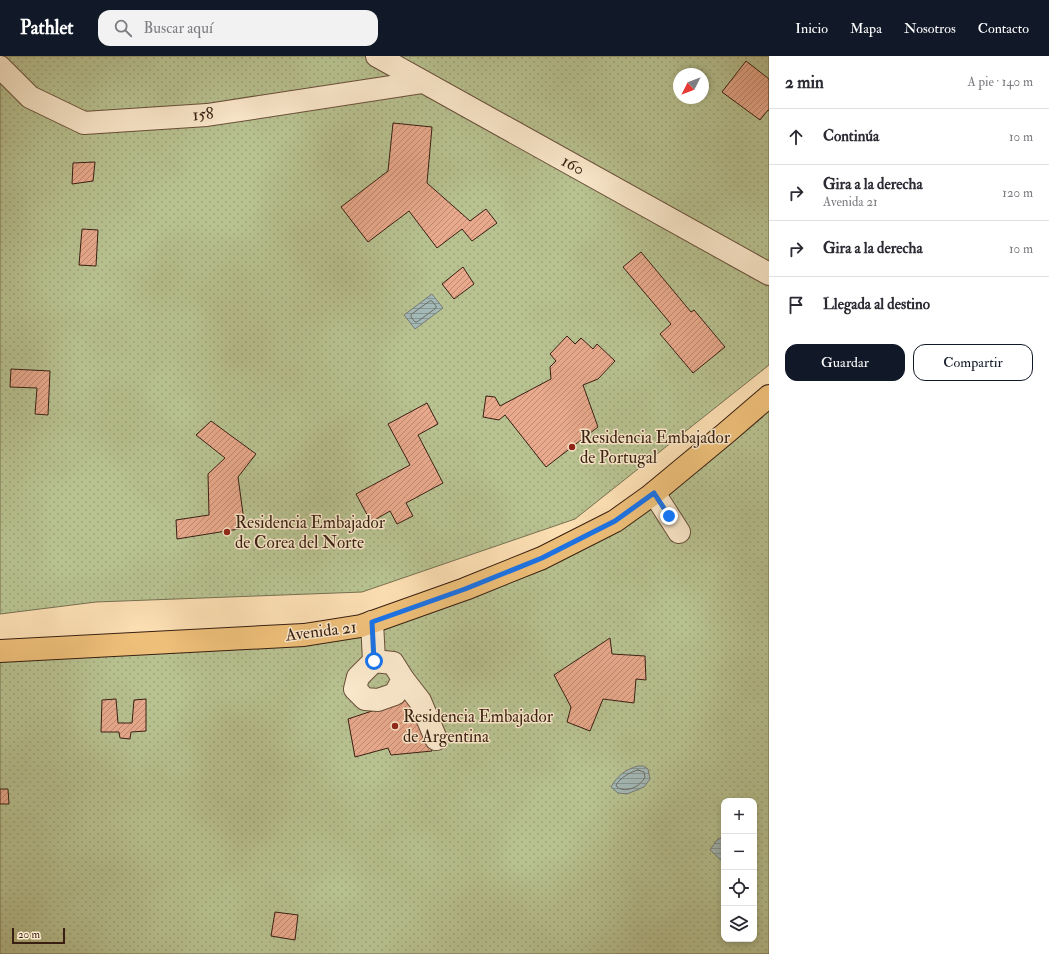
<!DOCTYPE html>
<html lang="es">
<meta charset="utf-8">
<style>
:root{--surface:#fff;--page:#f2f2f3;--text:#2b2b33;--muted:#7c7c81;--line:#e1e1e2;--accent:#111827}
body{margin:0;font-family:"IM FELL Double Pica",serif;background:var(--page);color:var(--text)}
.controls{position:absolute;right:12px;bottom:12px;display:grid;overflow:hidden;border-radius:8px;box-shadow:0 2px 6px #0003}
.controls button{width:36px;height:36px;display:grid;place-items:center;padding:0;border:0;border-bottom:1px solid var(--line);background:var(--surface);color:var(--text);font:20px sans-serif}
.compass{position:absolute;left:673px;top:12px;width:36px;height:36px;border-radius:50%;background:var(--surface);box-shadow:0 2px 6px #0003;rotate:228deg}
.scale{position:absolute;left:12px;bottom:10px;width:53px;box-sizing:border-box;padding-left:4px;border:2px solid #381f12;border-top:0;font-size:11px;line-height:14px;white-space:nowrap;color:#381f12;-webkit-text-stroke:3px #fceacd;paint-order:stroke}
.stop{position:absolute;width:12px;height:12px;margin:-9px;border:3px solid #1a73e8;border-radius:50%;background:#fff}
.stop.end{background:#1a73e8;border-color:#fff;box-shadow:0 1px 4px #0008}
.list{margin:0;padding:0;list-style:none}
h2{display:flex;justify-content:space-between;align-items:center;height:52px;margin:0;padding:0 16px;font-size:17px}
h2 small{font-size:13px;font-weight:400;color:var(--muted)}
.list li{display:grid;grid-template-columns:26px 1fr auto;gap:12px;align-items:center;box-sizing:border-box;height:56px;padding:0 16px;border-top:1px solid var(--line)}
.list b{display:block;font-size:15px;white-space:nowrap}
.list p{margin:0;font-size:13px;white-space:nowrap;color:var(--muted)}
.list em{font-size:13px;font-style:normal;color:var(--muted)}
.actions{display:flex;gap:8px;padding:12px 16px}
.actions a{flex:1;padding:9px 0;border:1px solid var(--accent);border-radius:12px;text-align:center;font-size:14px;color:var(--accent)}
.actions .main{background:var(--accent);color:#fff}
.icon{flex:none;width:22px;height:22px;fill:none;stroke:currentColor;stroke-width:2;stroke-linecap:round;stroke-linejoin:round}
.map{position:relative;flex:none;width:769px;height:898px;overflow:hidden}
header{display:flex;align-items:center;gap:24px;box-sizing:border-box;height:56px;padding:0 20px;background:var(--accent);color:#fff}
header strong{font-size:19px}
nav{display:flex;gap:22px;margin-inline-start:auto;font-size:14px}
.search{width:280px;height:36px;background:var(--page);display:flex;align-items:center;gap:10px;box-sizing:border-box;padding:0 14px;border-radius:12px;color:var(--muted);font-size:15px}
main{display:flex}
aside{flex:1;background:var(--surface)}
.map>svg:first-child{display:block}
.grass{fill:url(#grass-dots);stroke:#787052;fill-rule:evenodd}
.water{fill:url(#water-rules);stroke:#787b75}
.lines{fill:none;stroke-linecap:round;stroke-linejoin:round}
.shore{stroke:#6e6c64;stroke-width:1}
.building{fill:url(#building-hatch);stroke:#381f12}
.minor-casing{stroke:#694f3a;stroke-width:24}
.major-casing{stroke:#381f12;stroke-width:24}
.minor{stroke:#fceacd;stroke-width:22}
.major{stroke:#eebf79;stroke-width:22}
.route{stroke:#1a73e8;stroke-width:5}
.poi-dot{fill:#8f2418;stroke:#fceacd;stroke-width:1.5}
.labels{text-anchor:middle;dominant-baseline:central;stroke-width:3;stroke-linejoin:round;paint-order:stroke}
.street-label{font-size:17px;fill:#381f12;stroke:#fceacd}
.poi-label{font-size:17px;fill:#381f12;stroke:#fceacd;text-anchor:start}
</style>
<header>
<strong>Pathlet</strong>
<div class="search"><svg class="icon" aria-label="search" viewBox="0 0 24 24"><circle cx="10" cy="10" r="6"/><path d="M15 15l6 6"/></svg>Buscar aquí</div>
<nav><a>Inicio</a><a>Mapa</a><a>Nosotros</a><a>Contacto</a></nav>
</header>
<main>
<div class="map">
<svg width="769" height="898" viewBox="0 0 769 898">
<defs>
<pattern id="grass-dots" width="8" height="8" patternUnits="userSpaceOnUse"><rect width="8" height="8" fill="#b8c291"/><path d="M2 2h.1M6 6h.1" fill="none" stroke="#9fa67c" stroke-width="1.8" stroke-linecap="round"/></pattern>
<pattern id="water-rules" width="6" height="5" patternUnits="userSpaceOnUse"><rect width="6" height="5" fill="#a3b9b7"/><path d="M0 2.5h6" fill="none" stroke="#869693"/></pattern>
<pattern id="building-hatch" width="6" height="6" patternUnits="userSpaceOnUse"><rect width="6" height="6" fill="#e8a98c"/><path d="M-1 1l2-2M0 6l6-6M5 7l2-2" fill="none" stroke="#bd8971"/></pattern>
</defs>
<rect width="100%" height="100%" fill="#fbdeb2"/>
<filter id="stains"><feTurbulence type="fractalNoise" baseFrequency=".005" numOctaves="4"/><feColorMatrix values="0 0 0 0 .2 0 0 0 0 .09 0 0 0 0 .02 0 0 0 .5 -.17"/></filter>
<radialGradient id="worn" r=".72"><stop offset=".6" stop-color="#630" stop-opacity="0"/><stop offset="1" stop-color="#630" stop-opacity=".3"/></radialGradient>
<!-- grass -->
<g class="grass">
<path d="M0,0H769V309L575,463L362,536L96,546L0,558ZM679,18H703V42H679Z"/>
<path d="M769,340V898H0V595L361,570L615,465ZM724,745H754V883H724Z"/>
</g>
<!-- water -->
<g class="water">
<path d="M432,238L443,252L415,273L404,259Z"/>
<path d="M638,710H643L648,713L650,723L644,731L627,738L618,737L611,731C617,720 626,713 638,710Z"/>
<path d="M724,780V807L710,794L717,784Z"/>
</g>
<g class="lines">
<!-- shore -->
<g class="shore">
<path d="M430,245H432L436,250V252L417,266H415L411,261V259Z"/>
<path d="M638,714L644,716L645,721C641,730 626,738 617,731L616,729C620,722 630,716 638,714Z"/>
</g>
</g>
<!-- building -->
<g class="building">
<path d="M746,5L769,23V55L768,54L760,64L722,36Z"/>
<path d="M393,67L432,71L427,127L470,165L486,153L497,167L472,185L462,173L437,192L409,155L368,186L341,151L388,115Z"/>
<path d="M95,106L93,125L72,128L73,107Z"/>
<path d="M82,173L98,174L96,210L79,209Z"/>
<path d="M641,196L691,256L694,254L725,291L693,317L660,278L671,268L623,211Z"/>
<path d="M463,211L474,228L454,243L442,228Z"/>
<path d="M567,280L575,288L581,282L593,293L597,288L615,305L598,323L583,329L598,371L546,411L505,359L499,364L483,361L486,340L495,341L500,350L551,323L550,311L556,305L550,298Z"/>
<path d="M11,313L50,315L48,359L35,358L37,332L10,331Z"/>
<path d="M427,347L438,368L418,379L443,427L406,447L413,460L397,468L390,455L371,466L356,438L410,409L388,368Z"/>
<path d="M211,365L256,398L238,421L245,472L177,483L176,464L209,459L208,418L225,402L196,379Z"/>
<path d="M610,582L612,598L645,600L646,624L636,623L634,647L603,643L590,675L567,666L571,651L554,619Z"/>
<path d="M411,642L414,661L424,662L432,695L391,699L388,692L355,701L348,663Z"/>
<path d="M116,643L118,667H132L134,644L146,643V675L131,676L130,683L120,682L119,676H101L102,644Z"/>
<path d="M0,733H8L9,748H0Z"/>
<path d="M275,856L298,859L295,884L271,880Z"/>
</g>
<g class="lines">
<!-- minor casing -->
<g class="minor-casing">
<g id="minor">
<path d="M377,0L769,218"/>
<path d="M0,11L30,41L84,67L207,59L423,26"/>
<path d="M654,437L679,476"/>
<path d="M372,566L374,605L358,621L355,633L365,643L378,644L395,638L403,623L393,607L374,605"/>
<path d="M403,623L420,645L436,683"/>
</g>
</g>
<!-- major casing -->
<g class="major-casing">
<path id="major" d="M0,595L304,579L361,570L465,533L542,502L615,465L650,440L726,377L769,340"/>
</g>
<!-- minor -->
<use href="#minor" class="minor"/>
<!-- major -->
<use href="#major" class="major"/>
</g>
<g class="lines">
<!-- route -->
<path class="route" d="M374,605L372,566L465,533L542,502L615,465L654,437L669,460"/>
</g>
<!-- markers -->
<g class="poi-dot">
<circle cx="572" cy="391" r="4"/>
<circle cx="227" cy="476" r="4"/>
<circle cx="395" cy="670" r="4"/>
</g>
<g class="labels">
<!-- street labels -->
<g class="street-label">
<text transform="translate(203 58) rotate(-6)">158</text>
<text transform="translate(573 109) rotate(29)">160</text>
<text transform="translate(321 575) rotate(-7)">Avenida 21</text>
</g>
<!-- poi labels -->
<g class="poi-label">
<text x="580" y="381">Residencia Embajador<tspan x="580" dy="20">de Portugal</tspan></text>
<text x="235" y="466">Residencia Embajador<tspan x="235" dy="20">de Corea del Norte</tspan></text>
<text x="403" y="660">Residencia Embajador<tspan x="403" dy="20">de Argentina</tspan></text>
</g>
</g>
<rect width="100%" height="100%" filter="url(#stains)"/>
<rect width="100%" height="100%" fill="url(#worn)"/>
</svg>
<div class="controls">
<button>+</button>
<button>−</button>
<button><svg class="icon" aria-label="locate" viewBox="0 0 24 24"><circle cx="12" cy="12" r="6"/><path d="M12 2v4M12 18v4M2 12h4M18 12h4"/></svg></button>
<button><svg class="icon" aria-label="layers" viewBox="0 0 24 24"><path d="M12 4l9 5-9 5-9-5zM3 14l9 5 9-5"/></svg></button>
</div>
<svg class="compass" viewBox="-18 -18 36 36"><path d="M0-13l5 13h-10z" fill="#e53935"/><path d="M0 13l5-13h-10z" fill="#7c7c81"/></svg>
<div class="scale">20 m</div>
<div class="stop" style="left:374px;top:605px"></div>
<div class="stop end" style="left:669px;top:460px"></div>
</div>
<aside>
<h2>2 min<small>A pie · 140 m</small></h2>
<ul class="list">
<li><svg class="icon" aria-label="ahead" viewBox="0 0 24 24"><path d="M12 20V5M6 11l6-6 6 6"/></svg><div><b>Continúa</b></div><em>10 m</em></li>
<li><svg class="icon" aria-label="right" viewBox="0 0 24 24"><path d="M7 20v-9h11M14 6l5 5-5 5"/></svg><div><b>Gira a la derecha</b><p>Avenida 21</p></div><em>120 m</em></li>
<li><svg class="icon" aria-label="right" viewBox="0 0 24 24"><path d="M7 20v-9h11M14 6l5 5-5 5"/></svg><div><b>Gira a la derecha</b></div><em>10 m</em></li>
<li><svg class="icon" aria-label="arrive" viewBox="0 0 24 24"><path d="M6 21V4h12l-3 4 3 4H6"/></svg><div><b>Llegada al destino</b></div></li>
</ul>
<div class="actions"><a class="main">Guardar</a><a>Compartir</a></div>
</aside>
</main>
